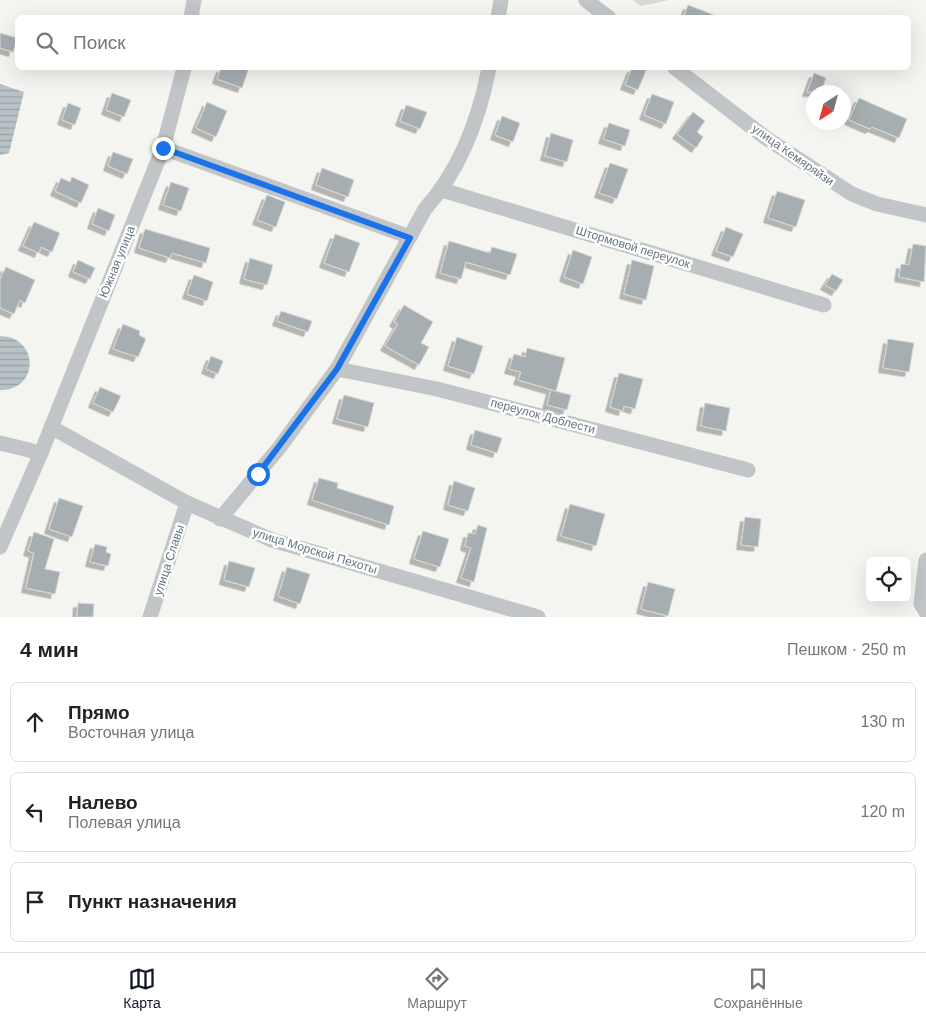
<!DOCTYPE html>
<html lang="ru">
<meta charset="utf-8">
<style>
:root{--surface:#fff;--page:#f6f6f6;--text:#222;--muted:#767676;--line:#e0e0e0;--accent:#111827}
body{margin:0;font-family:Arial,sans-serif;background:var(--page);color:var(--text)}
.controls{position:absolute;right:15px;bottom:15px;display:grid;overflow:hidden;border-radius:8px;box-shadow:0 5px 20px #0002}
.controls button{width:45px;height:45px;display:grid;place-items:center;padding:0;border:0;border-bottom:1px solid var(--line);background:var(--surface);color:var(--text);font:25px sans-serif}
.compass{position:absolute;left:806px;top:85px;width:45px;height:45px;border-radius:50%;background:var(--surface);box-shadow:0 5px 20px #0002;rotate:216deg}
.stop{position:absolute;width:15px;height:15px;margin:-11px;border:4px solid #1a73e8;border-radius:50%;background:#fff}
.stop.end{background:#1a73e8;border-color:#fff;box-shadow:0 1px 5px #0008}
.list{margin:0;padding:0;list-style:none}
h2{display:flex;justify-content:space-between;align-items:center;height:65px;margin:0;padding:0 20px;font-size:21px}
h2 small{font-size:16px;font-weight:400;color:var(--muted)}
.list li{display:grid;grid-template-columns:32px 1fr auto;gap:15px;align-items:center;box-sizing:border-box;height:80px;margin:0 10px 10px;padding:0 10px;border:1px solid var(--line);border-radius:8px}
.list b{display:block;font-size:19px;white-space:nowrap}
.list p{margin:0;font-size:16px;white-space:nowrap;color:var(--muted)}
.list em{font-size:16px;font-style:normal;color:var(--muted)}
.icon{flex:none;width:28px;height:28px;fill:none;stroke:currentColor;stroke-width:2;stroke-linecap:round;stroke-linejoin:round}
.map{position:relative;flex:none;width:926px;height:617px;overflow:hidden}
.search{position:absolute;background:var(--surface);box-shadow:0 5px 20px #0002;left:15px;right:15px;top:15px;height:55px;display:flex;align-items:center;gap:12px;box-sizing:border-box;padding:0 18px;border-radius:8px;color:var(--muted);font-size:19px}
.sheet{height:335px;background:var(--surface)}
nav{display:flex;justify-content:space-around;align-items:center;box-sizing:border-box;height:70px;border-top:1px solid var(--line);background:var(--surface);font-size:14px;color:var(--muted)}
nav a{display:grid;justify-items:center;gap:2px}
nav .on{color:var(--accent)}
.map>svg:first-child{display:block}
.grass{fill:#d5dbd1}
.water{fill:url(#water-rules)}
.building{fill:#a6aeb2;stroke:#d5d5d3;filter:url(#shadow)}
.lines{fill:none;stroke-linecap:round;stroke-linejoin:round}
.street{stroke:#c2c5c8;stroke-width:15}
.route{stroke:#1a73e8;stroke-width:6}
.labels{text-anchor:middle;dominant-baseline:central;stroke-width:5;stroke-linejoin:round;paint-order:stroke}
.street-label{font-size:12px;fill:#647580;stroke:#fff}
</style>
<div class="map">
<svg width="926" height="617" viewBox="0 0 926 617">
<defs>
<pattern id="water-rules" width="6" height="5" patternUnits="userSpaceOnUse" patternTransform="scale(1.25)"><rect width="6" height="5" fill="#b7c2c6"/><path d="M0 2.5h6" fill="none" stroke="#98a2a6"/></pattern>
<filter id="shadow"><feDropShadow dx="-4.5" dy="4.5" stdDeviation="0" flood-color="#0004"/></filter>
</defs>
<rect width="100%" height="100%" fill="#f4f4f0"/>
<!-- grass -->
<path class="grass" d="M633,0H669L641,6Z"/>
<!-- water -->
<g class="water">
<path d="M0,84L24,92L9,153L0,155Z"/>
<path d="M0,336C40,337 39,391 0,390Z"/>
</g>
<!-- building -->
<g class="building">
<path d="M688,5L719,17V18H683Z"/>
<path d="M0,33L17,38L13,52L0,48Z"/>
<path d="M221,68H249L242,88L217,79Z"/>
<path d="M632,68H647L638,90L625,85Z"/>
<path d="M814,73L826,78L821,92H807Z"/>
<path d="M112,93L131,100L124,117L106,110Z"/>
<path d="M652,94L674,102L666,124L644,115Z"/>
<path d="M859,98L907,119L899,138L872,127L870,129L849,120Z"/>
<path d="M207,102L227,111L216,137L196,128Z"/>
<path d="M68,103L81,108L75,125L62,120Z"/>
<path d="M406,105L427,112L420,129L400,121Z"/>
<path d="M693,112L705,121L697,132L703,137L696,148L677,134Z"/>
<path d="M502,116L520,123L513,142L495,135Z"/>
<path d="M609,123L630,130L625,146L603,139Z"/>
<path d="M551,133L573,140L567,162L545,156Z"/>
<path d="M113,152L133,159L127,174L108,166Z"/>
<path d="M610,163L628,169L617,199L599,193Z"/>
<path d="M322,168L354,180L348,197L316,185Z"/>
<path d="M72,177L89,185L81,203L55,191L61,178L70,182Z"/>
<path d="M171,182L189,188L181,211L163,205Z"/>
<path d="M777,191L805,200L796,227L768,218Z"/>
<path d="M267,195L285,202L276,227L257,220Z"/>
<path d="M98,208L115,215L109,231L92,224Z"/>
<path d="M34,222L60,233L52,252L41,247L39,253L23,246Z"/>
<path d="M726,227L743,234L733,257L716,251Z"/>
<path d="M145,229L210,248L206,263L172,253L170,258L139,248Z"/>
<path d="M335,234L360,243L349,272L324,263Z"/>
<path d="M449,241L490,253L492,247L517,254L510,275L466,262L461,279L440,273Z"/>
<path d="M913,244L926,246L924,282L899,277L901,264L909,265Z"/>
<path d="M573,250L592,257L583,284L564,277Z"/>
<path d="M250,258L273,265L267,285L244,279Z"/>
<path d="M78,260L95,268L90,279L73,272Z"/>
<path d="M632,260L654,266L646,300L624,294Z"/>
<path d="M6,267L35,280L25,303L20,300L14,314L0,308V279Z"/>
<path d="M832,274L843,280L836,291L825,285Z"/>
<path d="M194,275L213,282L207,301L187,294Z"/>
<path d="M404,305L433,322L421,343L429,347L419,365L385,346L398,324L394,322Z"/>
<path d="M281,311L312,321L308,332L277,321Z"/>
<path d="M123,324L140,331L139,335L146,339L138,357L113,349Z"/>
<path d="M457,337L483,346L474,374L448,366Z"/>
<path d="M888,339L914,343L909,372L883,368Z"/>
<path d="M527,348L565,358L556,391L518,380L521,372L509,369L514,354L525,357Z"/>
<path d="M211,356L223,361L218,374L206,369Z"/>
<path d="M619,373L643,379L635,409L624,406L623,411L610,407Z"/>
<path d="M100,387L121,396L113,412L93,403Z"/>
<path d="M551,390L571,395L567,410L547,405Z"/>
<path d="M344,395L374,403L368,427L337,419Z"/>
<path d="M705,403L730,408L726,431L701,426Z"/>
<path d="M475,430L502,438L497,453L471,445Z"/>
<path d="M319,478L338,483L337,488L394,506L389,525L312,500Z"/>
<path d="M454,481L475,488L468,511L448,505Z"/>
<path d="M59,498L83,506L72,537L49,529Z"/>
<path d="M570,504L605,514L596,546L561,536Z"/>
<path d="M745,517L761,519L758,547L741,545Z"/>
<path d="M478,525L487,528L474,582L461,578L471,548L465,546L468,533L475,534Z"/>
<path d="M423,531L449,539L440,567L414,559Z"/>
<path d="M34,532L54,539L45,569L60,572L55,594L26,588L34,553L28,551Z"/>
<path d="M95,544L107,547L106,552L111,554L108,566L90,562Z"/>
<path d="M229,561L255,568L249,587L224,580Z"/>
<path d="M287,567L310,574L300,604L278,596Z"/>
<path d="M648,582L675,589L668,616L641,609Z"/>
<path d="M78,603L94,604L93,617H77Z"/>
</g>
<g class="lines">
<!-- street -->
<g class="street">
<path d="M586,0L609,18"/>
<path d="M191,18L194,0"/>
<path d="M498,18L501,0"/>
<path d="M675,68L766,138L852,194L877,204L926,215"/>
<path d="M163,148L410,237"/>
<path d="M442,190L824,305"/>
<path d="M337,369L437,389L748,470"/>
<path d="M51,427L187,503L272,540L538,617"/>
<path d="M0,443L41,453"/>
<path d="M220,519L279,448L337,369L425,209C460,170 479,119 489,68"/>
<path d="M0,547L41,453L163,148L184,68"/>
<path d="M926,560L921,604L926,612"/>
<path d="M150,617L187,503"/>
</g>
</g>
<g class="lines">
<!-- route -->
<path class="route" d="M163,148L410,238L337,369L258,474"/>
</g>
<g class="labels">
<!-- street labels -->
<g class="street-label">
<text transform="translate(793 155) rotate(35)">улица Кемяряйзи</text>
<text transform="translate(633 247) rotate(17)">Штормовой переулок</text>
<text transform="translate(117 262) rotate(-68)">Южная улица</text>
<text transform="translate(543 416) rotate(15)">переулок Доблести</text>
<text transform="translate(315 551) rotate(17)">улица Морской Пехоты</text>
<text transform="translate(169 560) rotate(-72)">улица Славы</text>
</g>
</g>
</svg>
<div class="controls">
<button><svg class="icon" aria-label="locate" viewBox="0 0 24 24"><circle cx="12" cy="12" r="6"/><path d="M12 2v4M12 18v4M2 12h4M18 12h4"/></svg></button>
</div>
<svg class="compass" viewBox="-18 -18 36 36"><path d="M0-13l5 13h-10z" fill="#e53935"/><path d="M0 13l5-13h-10z" fill="#767676"/></svg>
<div class="stop" style="left:258px;top:474px"></div>
<div class="stop end" style="left:163px;top:148px"></div>
<div class="search"><svg class="icon" aria-label="search" viewBox="0 0 24 24"><circle cx="10" cy="10" r="6"/><path d="M15 15l6 6"/></svg>Поиск</div>
</div>
<section class="sheet">
<h2>4 мин<small>Пешком · 250 m</small></h2>
<ul class="list">
<li><svg class="icon" aria-label="ahead" viewBox="0 0 24 24"><path d="M12 20V5M6 11l6-6 6 6"/></svg><div><b>Прямо</b><p>Восточная улица</p></div><em>130 m</em></li>
<li><svg class="icon" aria-label="left" viewBox="0 0 24 24"><path d="M17 20v-9H6M10 6l-5 5 5 5"/></svg><div><b>Налево</b><p>Полевая улица</p></div><em>120 m</em></li>
<li><svg class="icon" aria-label="arrive" viewBox="0 0 24 24"><path d="M6 21V4h12l-3 4 3 4H6"/></svg><div><b>Пункт назначения</b></div></li>
</ul>
</section>
<nav>
<a class="on"><svg class="icon" aria-label="map" viewBox="0 0 24 24"><path d="M3 6l6-2 6 2 6-2v14l-6 2-6-2-6 2zM9 4v14M15 6v14"/></svg>Карта</a>
<a><svg class="icon" aria-label="directions" viewBox="0 0 24 24"><path d="M12 3l9 9-9 9-9-9zM9 14v-3h6M13 9l2 2-2 2"/></svg>Маршрут</a>
<a><svg class="icon" aria-label="saved" viewBox="0 0 24 24"><path d="M7 4h10v16l-5-4-5 4z"/></svg>Сохранённые</a>
</nav>
